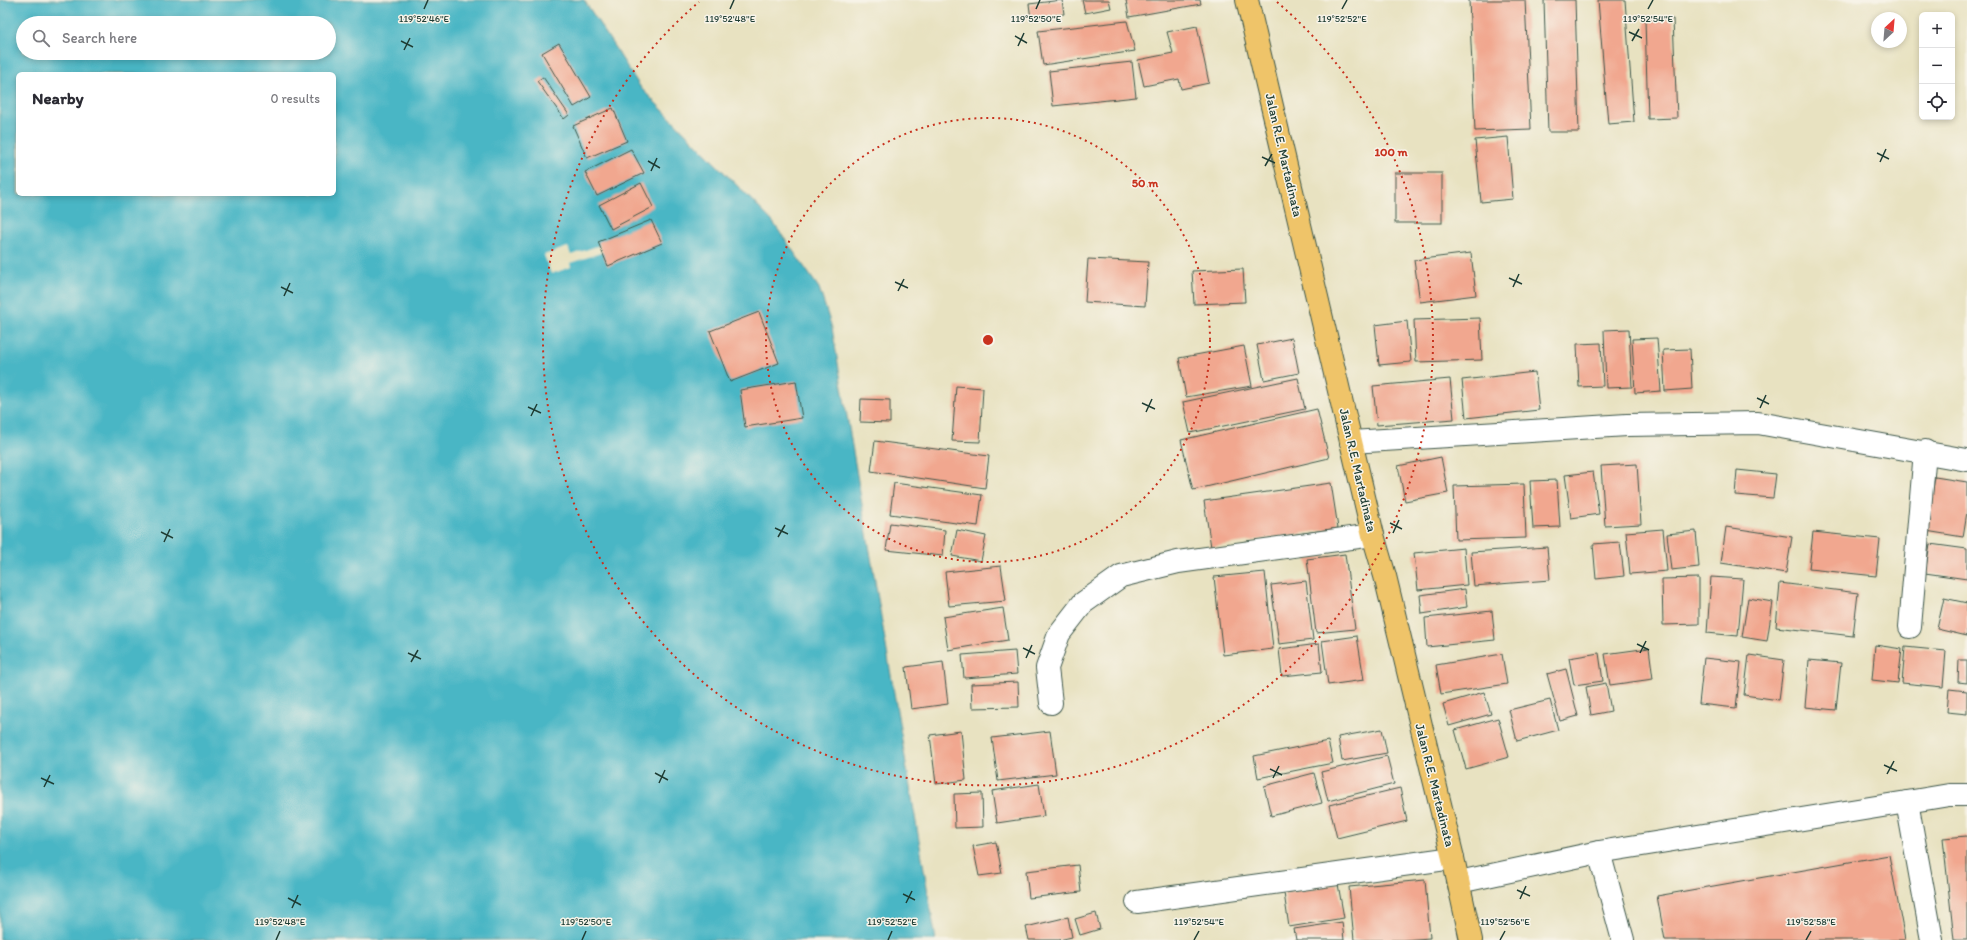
<!DOCTYPE html>
<meta charset="utf-8">
<style>
:root{--surface:#fff;--page:#f2f2f3;--text:#2b2b33;--muted:#7c7c81;--line:#e1e1e2}
body{margin:0;font-family:Itim,sans-serif;background:var(--page);color:var(--text)}
.controls{position:absolute;right:12px;top:12px;display:grid;overflow:hidden;border-radius:6px;box-shadow:0 2px 6px #0003}
.controls button{width:36px;height:36px;display:grid;place-items:center;padding:0;border:0;border-bottom:1px solid var(--line);background:var(--surface);color:var(--text);font:20px sans-serif}
.compass{position:absolute;left:1871px;top:12px;width:36px;height:36px;border-radius:50%;background:var(--surface);box-shadow:0 2px 6px #0003;rotate:26deg}
.list{margin:0;padding:0;list-style:none}
h2{display:flex;justify-content:space-between;align-items:center;height:52px;margin:0;padding:0 16px;font-size:17px}
h2 small{font-size:13px;font-weight:400;color:var(--muted)}
.icon{flex:none;width:22px;height:22px;fill:none;stroke:currentColor;stroke-width:2;stroke-linecap:round;stroke-linejoin:round}
.map{position:relative;flex:none;width:1967px;height:940px;overflow:hidden}
.search{position:absolute;background:var(--surface);box-shadow:0 2px 6px #0003;left:16px;top:16px;width:320px;height:44px;display:flex;align-items:center;gap:10px;box-sizing:border-box;padding:0 14px;border-radius:22px;color:var(--muted);font-size:15px}
.panel{position:absolute;background:var(--surface);box-shadow:0 2px 6px #0003;left:16px;top:72px;width:320px;height:124px;border-radius:6px}
.map>svg:first-child{display:block}
.water{fill:#49b6c5;stroke:#347a7c;fill-rule:evenodd}
.pier{fill:#e8e2c1}
.building{fill:#f1a78f}
.lines{fill:none;stroke-linecap:round;stroke-linejoin:round}
.minor-casing{stroke:#3d5649;stroke-width:24}
.highway-casing{stroke:#3d5649;stroke-width:24}
.minor{stroke:#fff;stroke-width:22}
.highway{stroke:#efc469;stroke-width:22}
.ticks{fill:none;stroke:#1f3d34;stroke-width:1.5}
.ring{fill:none;stroke:#c8321e;stroke-width:2;stroke-dasharray:2 4}
.labels{text-anchor:middle;dominant-baseline:central;stroke-width:3;stroke-linejoin:round;paint-order:stroke}
.street-label{font-size:13px;fill:#1f3d34;stroke:#f7f3e8}
.ticks-label{font-size:10px;text-anchor:middle;fill:#1f3d34;stroke:#f7f3e8;stroke-width:3;stroke-linejoin:round;paint-order:stroke}
.centre{fill:#c8321e;stroke:#f7f3e8;stroke-width:2}
.ring-label{font-size:12px;text-anchor:middle;font-weight:bold;fill:#c8321e;stroke:#f7f3e8;stroke-width:3;stroke-linejoin:round;paint-order:stroke}
</style>
<div class="map">
<svg width="1967" height="940" viewBox="0 0 1967 940">
<rect width="100%" height="100%" fill="#f7f3e8"/>
<filter id="ink" filterUnits="userSpaceOnUse"><feTurbulence type="fractalNoise" baseFrequency=".025" numOctaves="2"/><feDisplacementMap in="SourceGraphic" scale="8" xChannelSelector="R" yChannelSelector="G"/><feConvolveMatrix kernelMatrix="1 2 1 2 8 2 1 2 1" color-interpolation-filters="sRGB"/></filter>
<filter id="wash" filterUnits="userSpaceOnUse"><feTurbulence type="fractalNoise" baseFrequency=".012" numOctaves="4" result="noise"/><feDisplacementMap in="SourceGraphic" scale="16" xChannelSelector="R" yChannelSelector="G"/><feGaussianBlur stdDeviation="0.9" result="paint"/><feColorMatrix in="noise" values="0 0 0 0 0 0 0 0 0 0 0 0 0 0 0 0 0 1.4 0 .05"/><feComposite in="paint" operator="in"/></filter>
<g filter="url(#wash)">
<rect width="100%" height="100%" fill="#e8e2c1"/>
<!-- water -->
<path class="water" d="M0,0H584L641,88L772,221L819,288L832,328L936,940H0ZM23,23H329V53H23ZM18,74H334V194H18Z"/>
<!-- pier -->
<path class="pier" d="M641,231L644,239L570,263L571,267L551,274L544,255L568,247L571,255Z"/>
<g id="blocks">
<!-- building -->
<g class="building">
<path d="M1062,0L1064,14L1031,19L1029,4Z"/>
<path d="M1082,0H1109L1111,8L1085,13Z"/>
<path d="M1126,0H1200L1201,4L1129,17Z"/>
<path d="M1469,0H1525L1531,129L1475,131Z"/>
<path d="M1544,0H1575L1579,132H1548Z"/>
<path d="M1598,0H1625L1634,122L1608,124Z"/>
<path d="M1673,19L1677,118L1648,119L1645,20Z"/>
<path d="M1127,21L1135,51L1043,65L1038,31Z"/>
<path d="M1197,26L1209,83L1181,89L1179,79L1144,86L1138,60L1173,53L1167,32Z"/>
<path d="M559,43L591,97L574,107L542,53Z"/>
<path d="M1132,62L1136,97L1053,106L1049,71Z"/>
<path d="M543,77L569,115L564,119L537,81Z"/>
<path d="M613,108L627,141L587,158L573,126Z"/>
<path d="M1508,137L1513,199L1481,202L1475,140Z"/>
<path d="M631,149L644,173L597,196L585,172Z"/>
<rect x="1395" y="173" width="47" height="50"/>
<path d="M641,183L653,207L611,229L599,205Z"/>
<path d="M651,220L662,243L608,266L598,242Z"/>
<path d="M1471,253L1476,295L1420,302L1414,260Z"/>
<path d="M1088,259L1148,262L1145,306L1085,302Z"/>
<path d="M1243,269L1245,302L1194,304L1192,271Z"/>
<path d="M759,312L779,363L730,382L710,331Z"/>
<path d="M1480,318L1482,360L1416,362L1414,320Z"/>
<path d="M1407,321L1411,362L1379,365L1375,325Z"/>
<path d="M1629,329L1632,387L1606,388L1604,330Z"/>
<path d="M1292,338L1299,373L1264,380L1257,345Z"/>
<path d="M1657,338L1661,391L1635,393L1632,339Z"/>
<path d="M1601,343L1603,386L1579,387L1577,344Z"/>
<path d="M1244,346L1252,386L1186,397L1179,358Z"/>
<path d="M1690,349L1692,389L1665,391L1663,350Z"/>
<path d="M1535,372L1539,410L1466,418L1462,380Z"/>
<path d="M1298,378L1305,409L1190,433L1183,402Z"/>
<path d="M1450,379L1454,419L1377,425L1373,386Z"/>
<path d="M796,381L802,418L745,427L740,390Z"/>
<path d="M956,386L983,388L980,442L952,441Z"/>
<path d="M861,399L890,400V423L860,422Z"/>
<path d="M1317,409L1329,458L1193,490L1181,440Z"/>
<path d="M875,441L989,456L985,488L871,471Z"/>
<path d="M1441,457L1448,493L1405,501L1398,466Z"/>
<path d="M1637,464L1641,524L1605,526L1601,466Z"/>
<path d="M1737,470L1776,474L1773,498L1735,495Z"/>
<path d="M1593,472L1599,514L1571,518L1565,475Z"/>
<path d="M1935,477L1967,482V512L1963,537L1926,531Z"/>
<path d="M1557,480L1560,527L1533,528L1530,481Z"/>
<path d="M894,483L982,495L978,526L890,514Z"/>
<path d="M1331,483L1338,528L1211,547L1204,501Z"/>
<path d="M1524,484L1526,538L1456,540L1454,486Z"/>
<path d="M890,523L945,530L943,556L886,550Z"/>
<path d="M1726,527L1792,537L1786,573L1721,563Z"/>
<path d="M1663,529L1667,571L1630,574L1626,532Z"/>
<path d="M957,530L986,536L981,561L952,556Z"/>
<path d="M1696,531L1699,567L1671,570L1667,534Z"/>
<path d="M1813,532L1880,539L1876,576L1809,569Z"/>
<path d="M1620,542L1624,576L1596,579L1593,544Z"/>
<path d="M1930,544L1967,549V579L1925,573Z"/>
<path d="M1547,547L1550,580L1474,586L1471,552Z"/>
<path d="M1464,548L1467,585L1418,590L1414,553Z"/>
<path d="M1345,554L1355,629L1316,633L1307,559Z"/>
<path d="M1001,566L1006,601L949,606L945,572Z"/>
<path d="M1265,572L1273,649L1223,655L1214,577Z"/>
<path d="M1711,577L1743,579L1738,636L1707,633Z"/>
<path d="M1699,578V624L1663,625L1662,579Z"/>
<path d="M1306,581L1313,640L1279,644L1271,585Z"/>
<path d="M1780,583L1858,593L1853,636L1776,627Z"/>
<path d="M1465,589L1467,607L1422,614L1420,595Z"/>
<path d="M1748,598L1773,602L1767,641L1742,637Z"/>
<path d="M1944,598L1967,603V636L1937,629Z"/>
<path d="M1003,608L1008,640L948,650L943,617Z"/>
<path d="M1492,611L1495,640L1427,647L1425,618Z"/>
<path d="M1357,636L1364,680L1328,685L1322,641Z"/>
<path d="M1319,644L1322,672L1282,676L1279,649Z"/>
<path d="M1875,645L1902,649L1898,683L1872,680Z"/>
<path d="M1905,647L1946,651L1943,687L1902,683Z"/>
<path d="M1649,648L1653,679L1610,685L1605,654Z"/>
<path d="M1015,651L1017,674L964,678L962,655Z"/>
<path d="M1599,653L1603,681L1574,685L1569,658Z"/>
<path d="M1502,654L1507,684L1441,694L1436,665Z"/>
<path d="M1749,655L1784,660L1779,700L1744,695Z"/>
<path d="M1704,658L1741,662L1736,708L1699,704Z"/>
<path d="M1809,660L1841,663L1836,710L1805,707Z"/>
<path d="M1959,660H1967V683L1958,682Z"/>
<path d="M943,662L948,704L911,709L906,667Z"/>
<path d="M1566,669L1578,716L1560,721L1547,674Z"/>
<path d="M1018,682L1019,707L972,708L971,684Z"/>
<path d="M1606,683L1611,711L1591,715L1586,687Z"/>
<path d="M1949,689L1967,691V714L1947,712Z"/>
<path d="M1484,692L1491,714L1449,726L1443,704Z"/>
<path d="M1550,700L1558,730L1517,741L1509,710Z"/>
<path d="M1498,718L1509,757L1466,769L1455,730Z"/>
<path d="M1382,729L1387,753L1342,761L1338,737Z"/>
<path d="M961,731L966,780L936,784L930,735Z"/>
<path d="M1050,731L1056,774L998,781L992,738Z"/>
<path d="M1328,741L1333,763L1258,778L1254,756Z"/>
<path d="M1387,756L1394,784L1328,801L1321,772Z"/>
<path d="M1314,773L1322,803L1271,816L1264,786Z"/>
<path d="M1039,784L1044,816L997,823L992,791Z"/>
<path d="M1400,788L1407,821L1337,838L1329,805Z"/>
<path d="M982,793L983,827L955,828L954,794Z"/>
<path d="M1967,836V940H1954L1943,838Z"/>
<path d="M996,842L1002,873L979,876L973,846Z"/>
<path d="M1889,855L1905,940H1665L1657,896Z"/>
<path d="M1078,865L1081,892L1029,898L1026,871Z"/>
<path d="M1425,880L1430,938L1403,940H1354L1349,887Z"/>
<path d="M1338,884L1344,918L1289,927L1284,893Z"/>
<path d="M1096,913L1100,929L1080,935L1075,919Z"/>
<path d="M1068,917L1072,937L1059,940H1029L1026,927Z"/>
<path d="M1342,922L1344,940H1296L1294,929Z"/>
</g>
</g>
</g>
<g filter="url(#ink)">
<use href="#blocks" fill-opacity="0" stroke="#3d5649" stroke-width="1"/>
<g class="lines">
<!-- minor casing -->
<g class="minor-casing">
<g id="minor">
<path d="M1351,442L1627,425L1758,423L1967,460"/>
<path d="M1910,627L1925,451"/>
<path d="M1051,703L1047,668L1059,634L1083,603L1121,576L1178,562L1373,535"/>
<path d="M1599,852L1623,940"/>
<path d="M1459,882L1599,852L1907,802"/>
<path d="M1137,902L1453,858"/>
<path d="M1932,940L1907,802L1949,795H1967"/>
</g>
</g>
<!-- highway casing -->
<g class="highway-casing">
<path id="highway" d="M1247,0L1373,535L1385,576L1453,858L1471,940"/>
</g>
<!-- minor -->
<use href="#minor" class="minor"/>
<!-- highway -->
<use href="#highway" class="highway"/>
</g>
</g>
<!-- ticks -->
<path class="ticks" d="M424,9L428,0M730,9L734,0M1036,9L1040,0M1342,9L1347,0M1648,9L1653,0M1629,32L1642,38M1015,36L1027,43M401,41L413,47M1632,41L1639,29M1018,46L1024,33M404,50L410,38M1877,153L1889,159M1262,157L1275,163M648,161L660,168M1880,162L1886,149M1265,166L1272,154M651,171L657,158M1509,278L1522,284M895,282L908,288M281,287L293,293M1513,287L1519,274M898,291L904,279M284,296L290,283M1757,398L1769,404M1142,403L1155,409M528,407L541,413M1760,408L1766,395M1146,412L1152,399M531,416L537,404M1390,523L1402,529M775,528L788,534M161,532L173,538M1393,533L1399,520M778,537L785,525M164,542L170,529M1637,644L1649,650M1023,648L1035,654M408,653L421,659M1640,653L1646,641M1026,658L1032,645M411,662L418,650M1884,765L1897,771M1270,769L1282,775M655,773L668,780M1887,774L1894,761M41,778L54,784M1273,778L1279,766M659,783L665,770M44,787L50,775M1517,890L1530,896M903,894L915,900M288,898L301,905M1520,899L1526,886M906,903L912,891M292,908L298,895M276,940L280,931M582,940L586,931M888,940L892,931M1194,940L1199,931M1500,940L1505,931M1806,940L1811,931"/>
<!-- distance rings -->
<g class="ring">
<circle cx="988" cy="340" r="222"/>
<path d="M1277 2A445 445 0 1 1 699 2"/>
</g>
<g class="labels">
<!-- street labels -->
<g class="street-label">
<text transform="translate(1284 155) rotate(77)">Jalan R.E. Martadinata</text>
<text transform="translate(1358 470) rotate(77)">Jalan R.E. Martadinata</text>
<text transform="translate(1435 785) rotate(76)">Jalan R.E. Martadinata</text>
</g>
</g>
<g class="ticks-label">
<text x="424" y="22">119°52'46"E</text>
<text x="730" y="22">119°52'48"E</text>
<text x="1036" y="22">119°52'50"E</text>
<text x="1342" y="22">119°52'52"E</text>
<text x="1648" y="22">119°52'54"E</text>
<text x="280" y="925">119°52'48"E</text>
<text x="586" y="925">119°52'50"E</text>
<text x="892" y="925">119°52'52"E</text>
<text x="1199" y="925">119°52'54"E</text>
<text x="1505" y="925">119°52'56"E</text>
<text x="1811" y="925">119°52'58"E</text>
</g>
<circle cx="988" cy="340" r="6" class="centre"/>
<g class="ring-label">
<text x="1391" y="156">100 m</text>
<text x="1145" y="187">50 m</text>
</g>
</svg>
<div class="controls">
<button>+</button>
<button>−</button>
<button><svg class="icon" aria-label="locate" viewBox="0 0 24 24"><circle cx="12" cy="12" r="6"/><path d="M12 2v4M12 18v4M2 12h4M18 12h4"/></svg></button>
</div>
<svg class="compass" viewBox="-18 -18 36 36"><path d="M0-13l5 13h-10z" fill="#e53935"/><path d="M0 13l5-13h-10z" fill="#7c7c81"/></svg>
<div class="search"><svg class="icon" aria-label="search" viewBox="0 0 24 24"><circle cx="10" cy="10" r="6"/><path d="M15 15l6 6"/></svg>Search here</div>
<section class="panel">
<h2>Nearby<small>0 results</small></h2>
<ul class="list">
</ul>
</section>
</div>
